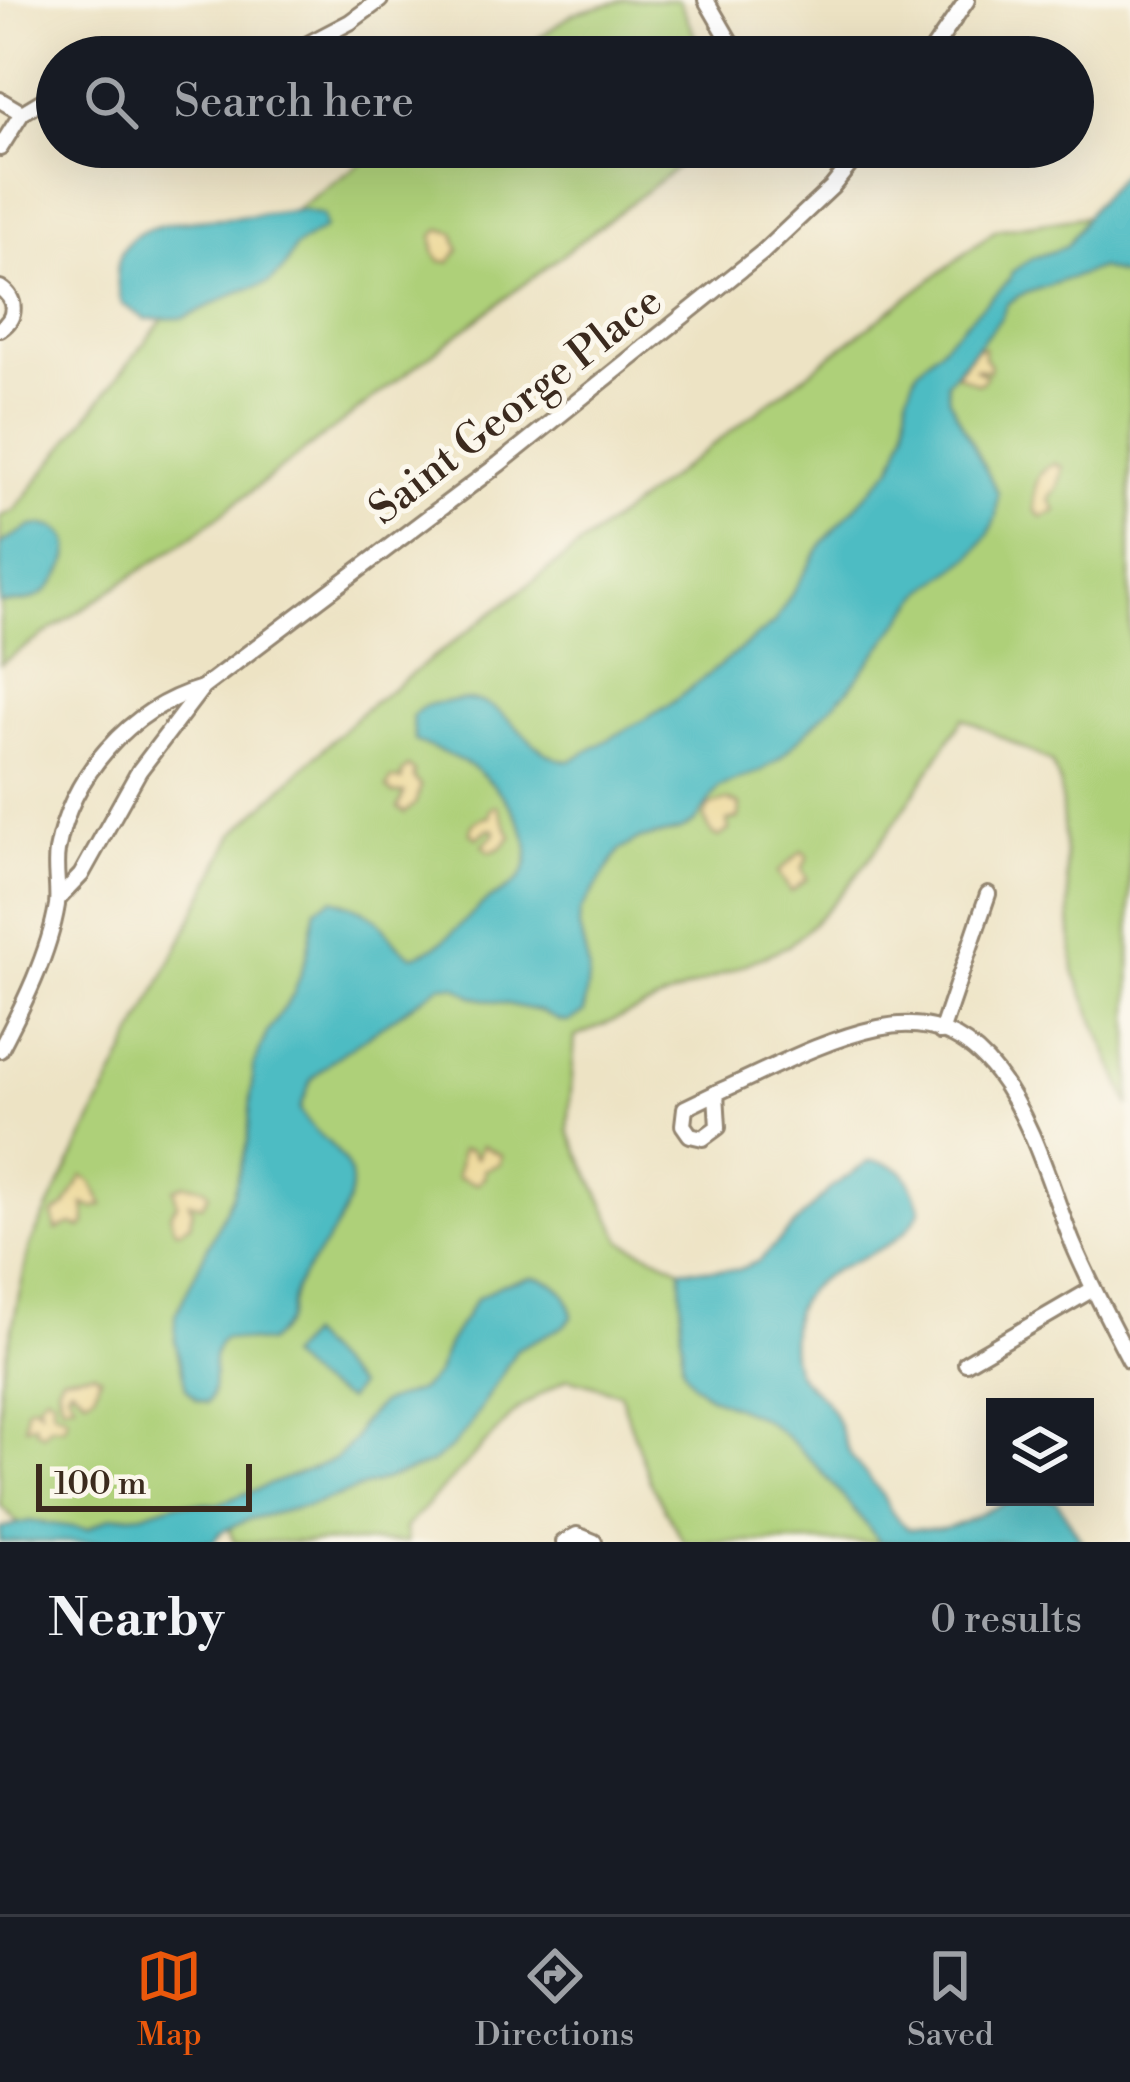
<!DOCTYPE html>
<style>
:root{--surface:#171b24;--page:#20242c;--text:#f1f3f6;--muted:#9ea1a6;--line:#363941;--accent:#ea580c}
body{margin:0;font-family:"Libre Bodoni",serif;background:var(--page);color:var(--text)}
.controls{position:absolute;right:36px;bottom:36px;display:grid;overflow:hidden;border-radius:0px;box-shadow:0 12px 48px #0002}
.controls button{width:108px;height:108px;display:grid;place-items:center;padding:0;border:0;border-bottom:3px solid var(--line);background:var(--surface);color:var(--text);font:60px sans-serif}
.scale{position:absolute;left:36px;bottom:30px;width:216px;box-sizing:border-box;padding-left:12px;border:6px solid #3b2a1e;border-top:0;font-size:33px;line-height:42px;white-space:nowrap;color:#3b2a1e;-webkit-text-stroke:9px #fbf7ec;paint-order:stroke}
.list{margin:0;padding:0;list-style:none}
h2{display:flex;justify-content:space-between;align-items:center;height:156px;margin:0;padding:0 48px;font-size:51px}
h2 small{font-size:39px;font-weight:400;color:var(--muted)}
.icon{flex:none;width:66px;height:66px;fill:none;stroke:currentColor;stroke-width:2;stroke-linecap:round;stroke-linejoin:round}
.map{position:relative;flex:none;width:1130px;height:1542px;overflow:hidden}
.search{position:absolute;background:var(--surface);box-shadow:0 12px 48px #0002;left:36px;right:36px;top:36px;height:132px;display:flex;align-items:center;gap:30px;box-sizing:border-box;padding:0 42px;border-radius:66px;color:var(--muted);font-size:45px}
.sheet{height:372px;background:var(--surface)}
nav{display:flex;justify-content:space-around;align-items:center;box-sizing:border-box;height:168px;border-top:3px solid var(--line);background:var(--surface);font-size:33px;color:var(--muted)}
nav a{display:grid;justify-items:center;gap:6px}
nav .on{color:var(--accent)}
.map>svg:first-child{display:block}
.green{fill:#aed079;stroke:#747d4c;stroke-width:3}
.sand{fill:#eeda9e;stroke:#94825e;stroke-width:3}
.water{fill:#4ebcc3;stroke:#447370;stroke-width:3}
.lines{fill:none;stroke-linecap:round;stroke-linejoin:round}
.minor-casing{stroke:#948671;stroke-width:20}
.minor{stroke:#fff;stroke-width:14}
.labels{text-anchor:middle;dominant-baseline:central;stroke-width:10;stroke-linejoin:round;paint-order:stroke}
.street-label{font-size:42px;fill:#3b2a1e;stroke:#fbf7ec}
</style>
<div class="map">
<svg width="1130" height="1542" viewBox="0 0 1130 1542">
<rect width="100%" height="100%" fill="#fbf7ec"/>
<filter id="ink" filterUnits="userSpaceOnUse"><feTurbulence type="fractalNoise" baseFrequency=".00833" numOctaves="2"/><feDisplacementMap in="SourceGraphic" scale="24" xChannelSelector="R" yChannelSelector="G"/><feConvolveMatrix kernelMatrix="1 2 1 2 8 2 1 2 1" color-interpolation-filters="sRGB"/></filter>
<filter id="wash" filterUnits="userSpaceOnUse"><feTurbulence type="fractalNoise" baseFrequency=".004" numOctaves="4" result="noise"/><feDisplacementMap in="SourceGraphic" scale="48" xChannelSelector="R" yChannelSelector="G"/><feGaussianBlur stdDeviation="2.7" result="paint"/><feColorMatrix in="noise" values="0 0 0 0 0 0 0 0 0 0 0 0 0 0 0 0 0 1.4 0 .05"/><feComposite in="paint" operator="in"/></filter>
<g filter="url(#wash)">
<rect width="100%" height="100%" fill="#ede3c4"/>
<!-- green -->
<g class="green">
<path d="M625,0H679L704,57H512L574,13Z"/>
<path d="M384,147H704L191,537L0,664V517L15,510L190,284Z"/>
<path d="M1130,178V1107L1074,971L1060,783L1051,762L963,718C910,799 863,883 788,946L575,1037L568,1131L622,1241L681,1269L738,1351L909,1542H684L651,1485L620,1393L568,1378L520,1407L405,1528L407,1542H234L220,1507L87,1535L20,1525L0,1505V1384L30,1245L234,834L364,710L996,230L1108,213Z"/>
</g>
<!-- sand -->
<g class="sand">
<path d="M440,229L454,233L459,250L450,262L440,261L434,253L433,236Z"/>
<path d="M984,347V357L990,365L989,371L974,368L986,376L982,382L978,384L956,374L976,349Z"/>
<path d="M1055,463L1063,467L1058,487L1049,498L1056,511L1042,517L1035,511C1033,492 1035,470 1055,463Z"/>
<path d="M408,767L414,771V778L421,786L415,804L405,813L398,808L404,793L393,794L387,788L391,779L402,780V773Z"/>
<path d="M727,800L740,805L739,818L727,821L729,830L719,837L712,834L704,818L709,806Z"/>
<path d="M497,805L511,837L501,848L490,852L483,845L495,833L494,829H488L477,838L470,833C471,821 479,818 489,817L490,809Z"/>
<path d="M802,851L808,857L802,869L807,879L791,892L778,872Z"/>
<path d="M482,1146L501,1155L500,1164L484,1170L485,1176L477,1184L457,1177L461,1150H470L476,1158Z"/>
<path d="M82,1176L91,1181L103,1205L93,1208L84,1204L86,1224L81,1228L71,1224L56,1230L53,1214L66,1206Z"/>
<path d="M185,1184L205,1188L209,1194L202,1205L189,1202L192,1210L190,1224L179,1231L174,1228L170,1214L177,1204L174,1189Z"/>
<path d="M94,1372L100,1376L94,1394L85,1398L71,1386L67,1391L74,1402L62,1405L57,1386L62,1376Z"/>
<path d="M46,1394L53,1398V1410L66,1415L67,1420L63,1427L50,1426L43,1434L36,1430L35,1424L25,1426L26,1408L32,1404L40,1410L38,1402Z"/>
</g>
<!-- water -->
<g class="water">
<path d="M1130,164V277L1100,268L1020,295L1007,304L1001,318L947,382L949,399L998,493L996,517L988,535L972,556L924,591L848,690L779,759L761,771L719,787L695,822L681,830L637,840L619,851L580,912L579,927L589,969L584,1013L568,1022L560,1021L539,1011L474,997L455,986L441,985L334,1059L311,1080L300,1109C311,1133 338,1145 348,1168C364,1207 312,1256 296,1287C290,1298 291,1314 286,1322C282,1330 273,1337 267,1343L223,1338C204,1359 222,1384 207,1403L197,1400L186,1388L175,1340L176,1314L233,1194L248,1140L253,1068L267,1033L294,993L307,955L316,908L333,899C347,903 367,910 378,921C390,933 396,948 413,956C446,947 461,921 487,901C497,894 511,889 518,880C548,846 503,789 475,769C456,756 435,750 415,741L412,717C426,701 436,704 455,701C509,691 526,759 570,761L668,706L774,623L824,541L893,466L906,429L908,393L917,370L1010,279L1012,272L1032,258L1066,247L1093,207Z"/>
<path d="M301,210L323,215L325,228L295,247L284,269L269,283L238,292L185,318L145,319L122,304C97,222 169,222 226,218C251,216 276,213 301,210Z"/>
<path d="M43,525C89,531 66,579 39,596C26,604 14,602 0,603V544L32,526Z"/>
<path d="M870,1161C907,1164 908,1177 921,1209C895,1269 800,1254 792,1327C791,1342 790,1359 797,1372C805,1386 821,1393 829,1406C840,1421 842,1441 852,1457C858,1467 868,1476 876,1486C890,1505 887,1512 908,1529C920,1529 935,1531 947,1528C984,1518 1017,1485 1057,1501L1082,1542H880C851,1506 803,1444 764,1420C734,1402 698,1403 682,1365L681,1269L738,1270L759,1261L832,1187Z"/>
<path d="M532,1277C554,1279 572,1295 572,1318L562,1327L517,1349L470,1426L452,1447L430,1464L318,1503L250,1519L221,1532L213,1542H0V1528L30,1521L88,1529L112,1517L142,1514L176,1503L218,1504L334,1460L354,1440L360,1425L381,1403L420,1390L436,1375L448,1344L476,1299L501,1285Z"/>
<path d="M307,1335L357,1387L347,1400L312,1381L287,1357Z"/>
</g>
</g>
<g filter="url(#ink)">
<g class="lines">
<!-- minor casing -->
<g class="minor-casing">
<g id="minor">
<path d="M706,0L739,57"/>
<path d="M283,57L350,22L380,0"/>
<path d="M928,57L967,0"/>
<path d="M0,100L22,113"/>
<path d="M0,148L22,113L57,92"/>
<path d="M0,288C17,299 17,318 0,329"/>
<path d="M58,899L81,875L139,771L202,688L499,464L763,252L832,187L864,147"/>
<path d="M941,1032L988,894"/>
<path d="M0,1050C23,1006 49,954 57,905C59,888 54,869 57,851C71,775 129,709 202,688"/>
<path d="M716,1093C768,1070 822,1040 878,1028C1006,1000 1038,1158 1073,1244C1090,1284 1110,1322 1130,1360"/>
<path d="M716,1093L718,1127L703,1138L690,1135L683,1125L685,1108Z"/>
<path d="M966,1363L1093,1289"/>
<path d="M564,1542L577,1535L594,1542"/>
</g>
</g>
<!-- minor -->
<use href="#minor" class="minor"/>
</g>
</g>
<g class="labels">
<!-- street labels -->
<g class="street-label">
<text transform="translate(516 406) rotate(-38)">Saint George Place</text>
</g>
</g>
</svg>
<div class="controls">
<button><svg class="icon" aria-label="layers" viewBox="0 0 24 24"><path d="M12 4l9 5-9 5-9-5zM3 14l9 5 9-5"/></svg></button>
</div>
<div class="scale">100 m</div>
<div class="search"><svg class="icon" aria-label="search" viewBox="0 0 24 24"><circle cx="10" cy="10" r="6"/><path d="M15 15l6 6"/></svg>Search here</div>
</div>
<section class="sheet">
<h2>Nearby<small>0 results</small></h2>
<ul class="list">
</ul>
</section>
<nav>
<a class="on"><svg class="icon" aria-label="map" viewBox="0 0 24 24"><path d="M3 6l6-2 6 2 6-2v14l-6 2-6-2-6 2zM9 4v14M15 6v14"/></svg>Map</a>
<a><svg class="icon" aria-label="directions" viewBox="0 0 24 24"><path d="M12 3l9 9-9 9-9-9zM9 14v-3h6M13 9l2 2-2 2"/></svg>Directions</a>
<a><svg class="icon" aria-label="saved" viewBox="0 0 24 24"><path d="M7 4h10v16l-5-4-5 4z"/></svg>Saved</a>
</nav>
